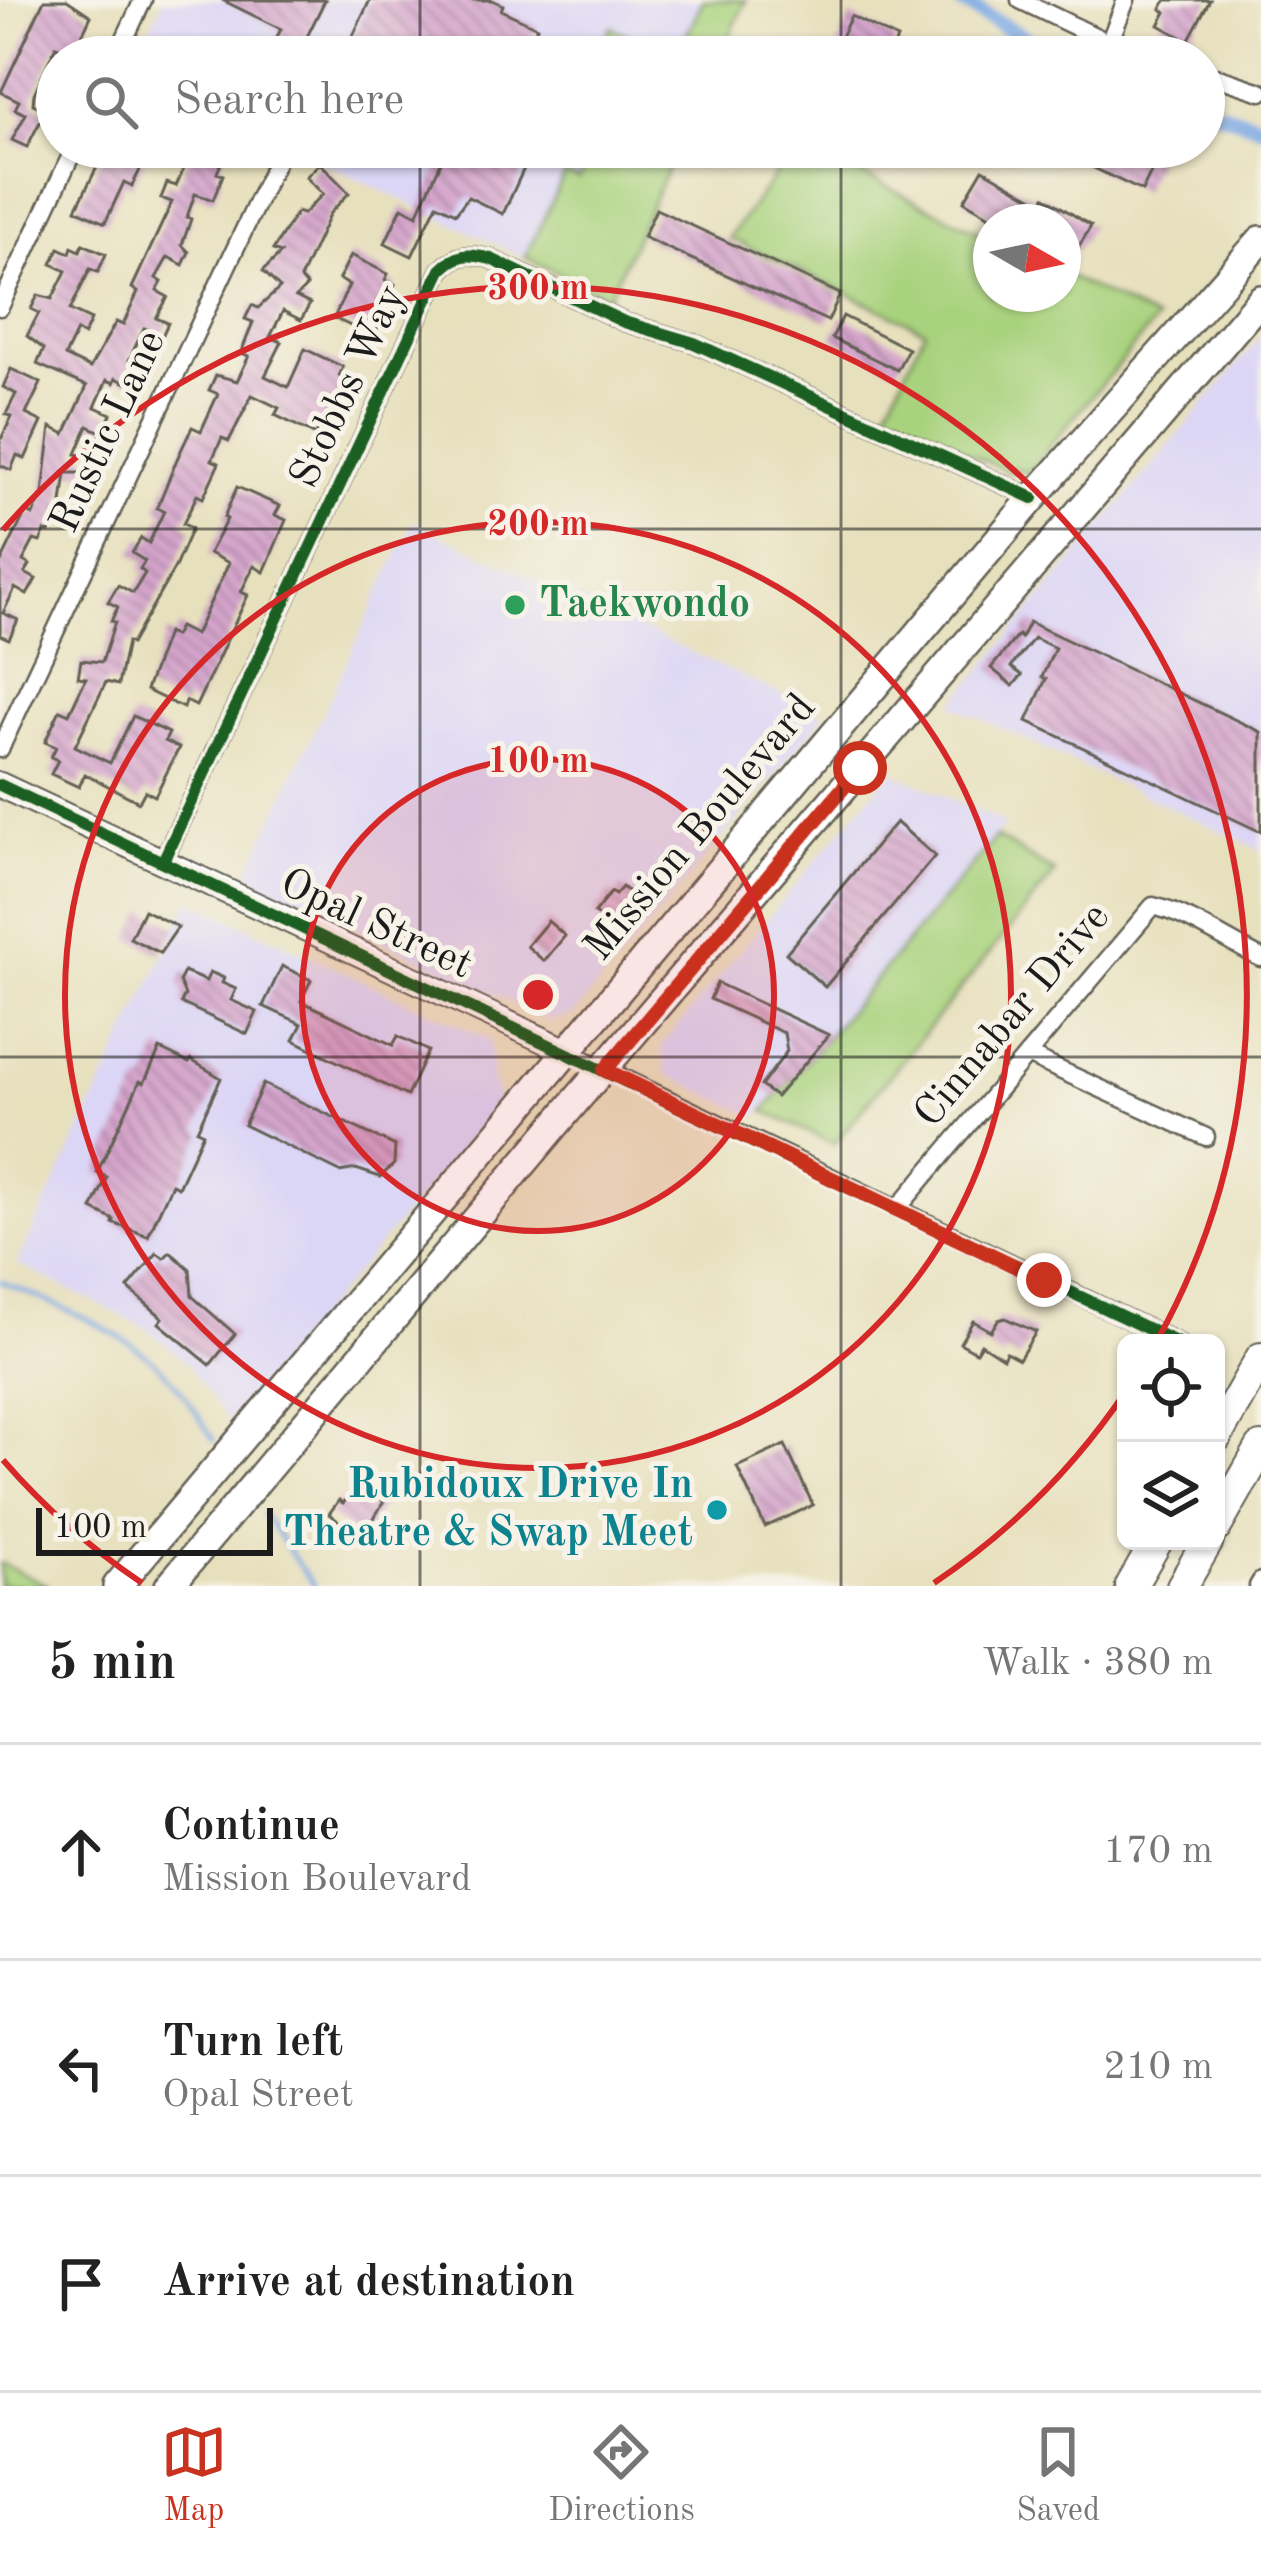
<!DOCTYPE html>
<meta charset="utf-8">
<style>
:root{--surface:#fff;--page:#f2f2f2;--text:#222;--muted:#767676;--line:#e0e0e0;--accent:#c8321e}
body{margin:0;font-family:"Old Standard TT",serif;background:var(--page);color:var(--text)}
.controls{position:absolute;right:36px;bottom:36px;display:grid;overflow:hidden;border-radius:18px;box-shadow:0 3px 9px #0004}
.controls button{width:108px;height:108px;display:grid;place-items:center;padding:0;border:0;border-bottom:3px solid var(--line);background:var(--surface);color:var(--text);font:60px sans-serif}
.compass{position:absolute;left:973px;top:204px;width:108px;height:108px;border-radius:50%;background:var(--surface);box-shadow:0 3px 9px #0004;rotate:99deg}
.scale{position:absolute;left:36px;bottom:30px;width:237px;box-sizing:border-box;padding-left:12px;border:6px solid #1c1c1c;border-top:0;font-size:33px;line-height:42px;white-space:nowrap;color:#1c1c1c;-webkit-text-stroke:9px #f7f3e8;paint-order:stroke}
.stop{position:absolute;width:36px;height:36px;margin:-27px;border:9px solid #c8321e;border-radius:50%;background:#fff}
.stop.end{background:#c8321e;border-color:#fff;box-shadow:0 3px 12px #0008}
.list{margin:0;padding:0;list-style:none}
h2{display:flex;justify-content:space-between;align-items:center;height:156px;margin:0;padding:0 48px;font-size:51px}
h2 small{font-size:39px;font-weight:400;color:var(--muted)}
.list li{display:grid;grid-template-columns:78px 1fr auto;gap:36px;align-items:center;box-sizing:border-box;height:216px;padding:0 48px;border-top:3px solid var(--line)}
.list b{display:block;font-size:45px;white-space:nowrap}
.list p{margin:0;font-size:39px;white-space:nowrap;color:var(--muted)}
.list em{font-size:39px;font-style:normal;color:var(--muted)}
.icon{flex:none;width:66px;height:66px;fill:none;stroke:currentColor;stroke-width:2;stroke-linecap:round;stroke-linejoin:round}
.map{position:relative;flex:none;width:1261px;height:1586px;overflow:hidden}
.search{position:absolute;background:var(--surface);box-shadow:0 3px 9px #0004;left:36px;right:36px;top:36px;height:132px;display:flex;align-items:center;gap:30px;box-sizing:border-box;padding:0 42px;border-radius:66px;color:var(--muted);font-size:45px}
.sheet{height:804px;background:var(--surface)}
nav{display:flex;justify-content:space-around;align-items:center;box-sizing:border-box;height:168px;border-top:3px solid var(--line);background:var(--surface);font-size:33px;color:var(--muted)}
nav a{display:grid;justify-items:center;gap:6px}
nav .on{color:var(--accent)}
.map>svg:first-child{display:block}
.built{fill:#dcd6f6}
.green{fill:#a8d27d;stroke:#62774c;stroke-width:3}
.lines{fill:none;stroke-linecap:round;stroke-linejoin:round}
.stream{stroke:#7aa8e3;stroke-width:4.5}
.canal{stroke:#7aa8e3;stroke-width:16}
.building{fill:url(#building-back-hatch)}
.street-casing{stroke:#636154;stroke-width:21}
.secondary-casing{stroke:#636154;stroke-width:28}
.primary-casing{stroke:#636154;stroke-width:32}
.highway-casing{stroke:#636154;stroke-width:34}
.street{stroke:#fff;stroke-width:16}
.secondary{stroke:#fff;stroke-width:24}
.primary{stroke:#fff;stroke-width:27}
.highway{stroke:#fff;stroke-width:30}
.cycleway-casing{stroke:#f7f3e8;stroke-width:20}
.cycleway{stroke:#1b5e20;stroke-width:12}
.route{stroke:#c8321e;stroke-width:15}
.grid{fill:none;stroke:#1c1c1c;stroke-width:3;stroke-opacity:0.55}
.ring{fill:none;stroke:#d62828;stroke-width:6}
.leisure-dot{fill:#2e9e5b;stroke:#f7f3e8;stroke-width:4.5}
.culture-dot{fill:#0f9aa8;stroke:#f7f3e8;stroke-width:4.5}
.labels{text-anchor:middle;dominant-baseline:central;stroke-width:10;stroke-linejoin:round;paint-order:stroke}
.street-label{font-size:42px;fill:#1c1c1c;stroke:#f7f3e8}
.leisure-label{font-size:42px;font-weight:bold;fill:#27864d;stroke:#f7f3e8;text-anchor:start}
.culture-label{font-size:42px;font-weight:bold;fill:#0d838f;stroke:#f7f3e8;text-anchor:end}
.centre{fill:#d62828;stroke:#f7f3e8;stroke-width:6}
.ring-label{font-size:36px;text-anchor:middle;font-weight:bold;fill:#d62828;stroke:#f7f3e8;stroke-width:10;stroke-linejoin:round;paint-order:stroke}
</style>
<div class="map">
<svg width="1261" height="1586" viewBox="0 0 1261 1586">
<defs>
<pattern id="building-back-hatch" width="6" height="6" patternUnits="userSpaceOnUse" patternTransform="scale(3)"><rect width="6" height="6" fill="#d5a4cc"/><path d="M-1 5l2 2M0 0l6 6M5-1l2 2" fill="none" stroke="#ac85a5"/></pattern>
</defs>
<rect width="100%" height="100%" fill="#f7f3e8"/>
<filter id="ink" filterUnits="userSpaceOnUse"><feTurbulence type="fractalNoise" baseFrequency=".00833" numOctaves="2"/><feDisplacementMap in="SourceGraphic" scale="24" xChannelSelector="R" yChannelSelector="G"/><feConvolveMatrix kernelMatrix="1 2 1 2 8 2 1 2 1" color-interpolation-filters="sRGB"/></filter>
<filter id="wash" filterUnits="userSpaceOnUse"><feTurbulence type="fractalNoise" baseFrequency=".004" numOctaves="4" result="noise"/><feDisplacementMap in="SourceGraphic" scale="48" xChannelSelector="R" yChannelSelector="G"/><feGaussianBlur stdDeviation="2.7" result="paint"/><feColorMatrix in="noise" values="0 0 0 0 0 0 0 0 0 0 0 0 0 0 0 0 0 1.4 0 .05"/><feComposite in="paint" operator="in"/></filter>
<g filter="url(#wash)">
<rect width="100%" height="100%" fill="#e7e0bd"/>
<!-- built -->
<g class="built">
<path d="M163,0H746L720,57H136Z"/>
<path d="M304,147H678L608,297L301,152Z"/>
<path d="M1261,336V850L952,705Z"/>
<path d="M413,522L825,715L573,1015L551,1021L246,876Z"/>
<path d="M891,771L1006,824L756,1117L666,1074L661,1046Z"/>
<path d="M190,900L490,1040L492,1079L500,1102L229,1422L186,1362L146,1328L17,1264Z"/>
</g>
<!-- green -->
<g class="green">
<path d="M703,0H746L720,57H676Z"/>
<path d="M611,27L674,57H598Z"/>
<path d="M594,147H678L608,297L525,257L565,174L579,179Z"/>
<path d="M795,147H806L991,238V294H1063V274L1156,320L1027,473L1015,469L1011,473L885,414L925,330L729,238Z"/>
<path d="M996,837L1055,873L834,1144L764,1111Z"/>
<path d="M0,1563L50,1586H0Z"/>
</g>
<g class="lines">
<!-- stream -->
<g class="stream">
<path d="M0,1281C53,1305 114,1325 158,1365C181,1386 197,1414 214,1440"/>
<path d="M263,1514L314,1586"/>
</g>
<!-- canal -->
<g class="canal">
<path d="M958,0L1058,57"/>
<path d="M1204,107L1261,126"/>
</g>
</g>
<g id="blocks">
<!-- building -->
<g class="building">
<path d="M44,0H67L91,16L73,54L56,46L34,94L33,104L46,110L27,147L12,140L26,114L15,109L19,101L1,92Z"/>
<path d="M222,0H325L297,57L272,47L281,29Z"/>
<path d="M370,0H492L503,5L501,10L537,27L531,40L568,57H343Z"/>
<path d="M1166,0H1210L1188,41L1159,25L1166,12L1161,9Z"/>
<path d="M851,16L897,39L889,57H863L837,45Z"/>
<path d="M107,147H115L144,162L132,186L124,182L105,223L76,209Z"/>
<path d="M194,147H228L217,173L223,175L213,200L195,194L187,217L191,219L182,245L189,252L183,265L168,257L156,278L162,282L157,291L168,297L156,318L168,323L162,336L144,328L129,360L135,368L128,384L116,378L114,383L107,380L95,407L111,414L103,433L88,426L76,454L88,456L86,473H66L62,503L70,507L64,519L57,516L49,532L45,531L40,542L34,540L23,561L30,565L25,573L36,579L27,595L15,588L3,613L18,620L9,639L0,635V564L26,511L33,515L43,493L51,427L65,434L87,386L37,364L44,349L27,336L39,313L31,309L38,295L52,299L66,271L52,264L59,248L70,253L72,247L80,251L83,244L106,254L98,272L90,269L70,310L91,320L84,335L77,331L65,356L90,368L116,322L123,325L138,292L132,288L172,202L161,198L167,183L176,186Z"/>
<path d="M448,147H491L526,164L503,214L468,197L456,213L437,204L412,256L385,243L402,207L417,215Z"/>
<path d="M1050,147H1131L1157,160L1142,191Z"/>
<path d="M320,163L349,193L330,213L300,279L307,286L296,297L310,304L301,320L283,311L270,337L282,342L265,376L288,387L305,349L343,367L339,376L347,380L335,407L339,409L329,430L320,426L316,435L275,415L279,408L252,395L229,441L222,438L212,460L219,463L203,498L197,495L183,524L192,528L175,567L131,644L127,642L118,685L106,682L75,746L110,763L133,716L169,733L165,741L179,748L155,796L145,791L139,802L85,774L79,787L51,774L58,760L51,757L56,747L45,742L60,710L69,714L86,678L78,677L81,660L102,662L115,622L111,621L118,607L108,602L118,585L133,593L145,573L140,569L145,561L132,553L141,538L149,543L164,511L157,508L177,459L192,427L201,431L218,394L209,390L216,375L237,381L249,356L241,353L253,322L245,319L252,305L258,308L280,288L263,271L281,253L273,250L297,212L303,214L323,194L306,177Z"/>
<path d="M983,169L1042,203L1045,197L1091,226L1077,250L1063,242V222H1000L964,201Z"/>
<path d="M656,209L840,294L828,321L643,237Z"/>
<path d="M351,255L388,274L385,280L395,284L374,337L334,318L349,285L339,279Z"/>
<path d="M843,316L908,349L897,370L832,338Z"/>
<path d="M11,369L41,383L26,414L42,422L25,459L17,455L11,470L0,465V441L12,417L6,414L16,394L3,387Z"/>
<path d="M237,487L280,506L275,515L286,520L264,572L254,566L241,592L248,595L196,706L186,701L183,708L146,690L167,633L174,636L179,627L195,635L229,563L209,553L227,519L224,517Z"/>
<path d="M1029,622L1261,732V832L1027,721L1046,679L1042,677L1055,648L1034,638L1011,667L1022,675L1013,686L991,668L1018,635L1021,638Z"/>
<path d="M896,822L935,856L825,987L786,953Z"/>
<path d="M622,887L642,902L619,932L594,913L611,892L615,895Z"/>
<path d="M144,910L178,927L160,953L130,938Z"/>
<path d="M548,921L565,936L544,961L527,946Z"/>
<path d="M282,966L311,980L301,1001L393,1045L398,1036L428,1051L407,1096L294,1040L302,1024L263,1006Z"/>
<path d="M184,972L206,981L210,972L224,978L222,983L236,989L231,1000L257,1012L247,1034L181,1003L185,995L179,982Z"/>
<path d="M717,983L829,1035L776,1097L761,1086L787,1051L784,1033L710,999Z"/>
<path d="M160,1049L189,1063L191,1060L221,1078L197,1130L203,1133L178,1187L172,1184L148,1236L113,1223L114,1220L92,1209L107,1177L97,1173L140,1081L144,1083Z"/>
<path d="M263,1084L395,1146L394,1164L380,1177L356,1169L340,1172L244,1125Z"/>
<path d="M170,1252L190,1269L192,1296L235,1334L210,1365L159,1323L163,1318L128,1288L157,1253L164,1258Z"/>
<path d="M1005,1318L1036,1332L1019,1359L1006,1352L1003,1358L981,1344L976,1352L960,1343L973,1321L991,1331L998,1320Z"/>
<path d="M785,1445L813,1505L765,1527L737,1467Z"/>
<path d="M362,1485L384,1501L369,1527L374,1531L366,1543L329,1514L339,1500L343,1503Z"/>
</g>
</g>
</g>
<g filter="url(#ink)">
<use href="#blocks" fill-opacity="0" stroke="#636154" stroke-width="3"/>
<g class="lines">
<!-- street casing -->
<g class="street-casing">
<g id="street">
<path d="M1020,0L1109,43L1153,57"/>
<path d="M1109,43L1126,0"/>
<path d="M116,57L143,0"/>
<path d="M1204,73L1261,92"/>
<path d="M0,307L75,147"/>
<path d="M0,749L283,147"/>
<path d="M163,861L441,270C458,253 469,253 491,259L624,322L694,343L1033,498"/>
<path d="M567,1051L1178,1343"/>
<path d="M1027,1055L1206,1137"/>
<path d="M897,1209L1153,906C1191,915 1226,941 1261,958"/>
<path d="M1258,1586L1261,1581"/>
</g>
</g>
<!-- secondary casing -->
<g class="secondary-casing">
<path id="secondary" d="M0,785L567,1051"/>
</g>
<!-- primary casing -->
<g class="primary-casing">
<g id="primary">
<path d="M117,1586L1033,498L1261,240"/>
<path d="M169,1586L579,1097L1261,299"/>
</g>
</g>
<!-- highway casing -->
<g class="highway-casing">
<g id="highway">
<path d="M1216,1437L1261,1358"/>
<path d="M1216,1527L1261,1448"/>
<path d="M1131,1586L1157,1541"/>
<path d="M1182,1586L1208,1541"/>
</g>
</g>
<!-- street -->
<use href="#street" class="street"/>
<!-- secondary -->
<use href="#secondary" class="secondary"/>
<!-- primary -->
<use href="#primary" class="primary"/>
<!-- highway -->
<use href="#highway" class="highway"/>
<!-- cycleway casing -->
<g class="cycleway-casing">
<g id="cycleway">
<path d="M0,785L1178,1343"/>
<path d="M163,861L441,270C458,253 469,253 491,259L624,322L694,343L1033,498"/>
</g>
</g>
<!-- cycleway -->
<use href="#cycleway" class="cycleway"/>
</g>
</g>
<g class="lines" filter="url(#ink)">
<!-- route -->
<path class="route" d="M860,768L605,1070L1044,1280"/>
</g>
<!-- grid -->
<path class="grid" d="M420,0V57M841,0V57M420,147V1586M841,147V1586M0,529H1261M0,1057H1261"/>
<!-- distance rings -->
<circle cx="538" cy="995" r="236" fill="#d62828" fill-opacity=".12"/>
<g class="ring">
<circle cx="538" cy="995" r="236"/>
<circle cx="538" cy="995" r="473"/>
<path d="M1126 1391A709 709 0 0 1 934 1583M142 1583A709 709 0 0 1 3 1460M3 530A709 709 0 0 1 1158 1339"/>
</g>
<!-- markers -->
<circle class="leisure-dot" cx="515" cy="605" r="12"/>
<circle class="culture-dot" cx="717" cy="1510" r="12"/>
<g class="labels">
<!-- street labels -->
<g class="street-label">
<text transform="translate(349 387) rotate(-65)">Stobbs Way</text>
<text transform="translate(109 432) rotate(-65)">Rustic Lane</text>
<text transform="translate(701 828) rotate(-50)">Mission Boulevard</text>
<text transform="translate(376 925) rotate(25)">Opal Street</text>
<text transform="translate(1013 1016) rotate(-50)">Cinnabar Drive</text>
</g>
<!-- leisure labels -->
<g class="leisure-label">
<text x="539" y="605">Taekwondo</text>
</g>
<!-- culture labels -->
<g class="culture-label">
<text x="693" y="1486">Rubidoux Drive In<tspan x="693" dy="48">Theatre &amp; Swap Meet</tspan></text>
</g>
</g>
<circle cx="538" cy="995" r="18" class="centre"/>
<g class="ring-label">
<text x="538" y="299">300 m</text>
<text x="538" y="535">200 m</text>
<text x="538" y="772">100 m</text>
</g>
</svg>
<div class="controls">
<button><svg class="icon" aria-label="locate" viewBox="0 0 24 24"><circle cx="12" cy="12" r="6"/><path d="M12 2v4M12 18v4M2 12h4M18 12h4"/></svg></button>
<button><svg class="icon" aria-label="layers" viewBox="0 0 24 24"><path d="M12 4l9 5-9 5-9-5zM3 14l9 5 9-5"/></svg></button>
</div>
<svg class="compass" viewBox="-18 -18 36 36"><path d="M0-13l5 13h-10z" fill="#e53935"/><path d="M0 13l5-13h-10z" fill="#767676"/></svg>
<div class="scale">100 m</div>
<div class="stop" style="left:860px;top:768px"></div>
<div class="stop end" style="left:1044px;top:1280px"></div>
<div class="search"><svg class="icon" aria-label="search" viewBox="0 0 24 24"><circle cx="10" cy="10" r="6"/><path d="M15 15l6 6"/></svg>Search here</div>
</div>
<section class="sheet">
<h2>5 min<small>Walk · 380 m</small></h2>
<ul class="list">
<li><svg class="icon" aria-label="ahead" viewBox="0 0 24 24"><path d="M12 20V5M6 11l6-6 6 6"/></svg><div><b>Continue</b><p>Mission Boulevard</p></div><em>170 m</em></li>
<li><svg class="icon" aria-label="left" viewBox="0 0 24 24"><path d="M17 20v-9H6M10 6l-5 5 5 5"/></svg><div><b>Turn left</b><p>Opal Street</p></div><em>210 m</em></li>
<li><svg class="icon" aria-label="arrive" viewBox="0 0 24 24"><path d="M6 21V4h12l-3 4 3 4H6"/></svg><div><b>Arrive at destination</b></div></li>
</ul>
</section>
<nav>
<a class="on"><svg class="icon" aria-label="map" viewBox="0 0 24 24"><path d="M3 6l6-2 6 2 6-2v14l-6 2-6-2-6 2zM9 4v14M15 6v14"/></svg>Map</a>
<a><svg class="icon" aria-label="directions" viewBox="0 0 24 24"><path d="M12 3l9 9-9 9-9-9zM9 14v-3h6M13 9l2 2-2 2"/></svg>Directions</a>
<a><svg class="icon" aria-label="saved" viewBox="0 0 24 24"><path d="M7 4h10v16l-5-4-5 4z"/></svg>Saved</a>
</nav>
